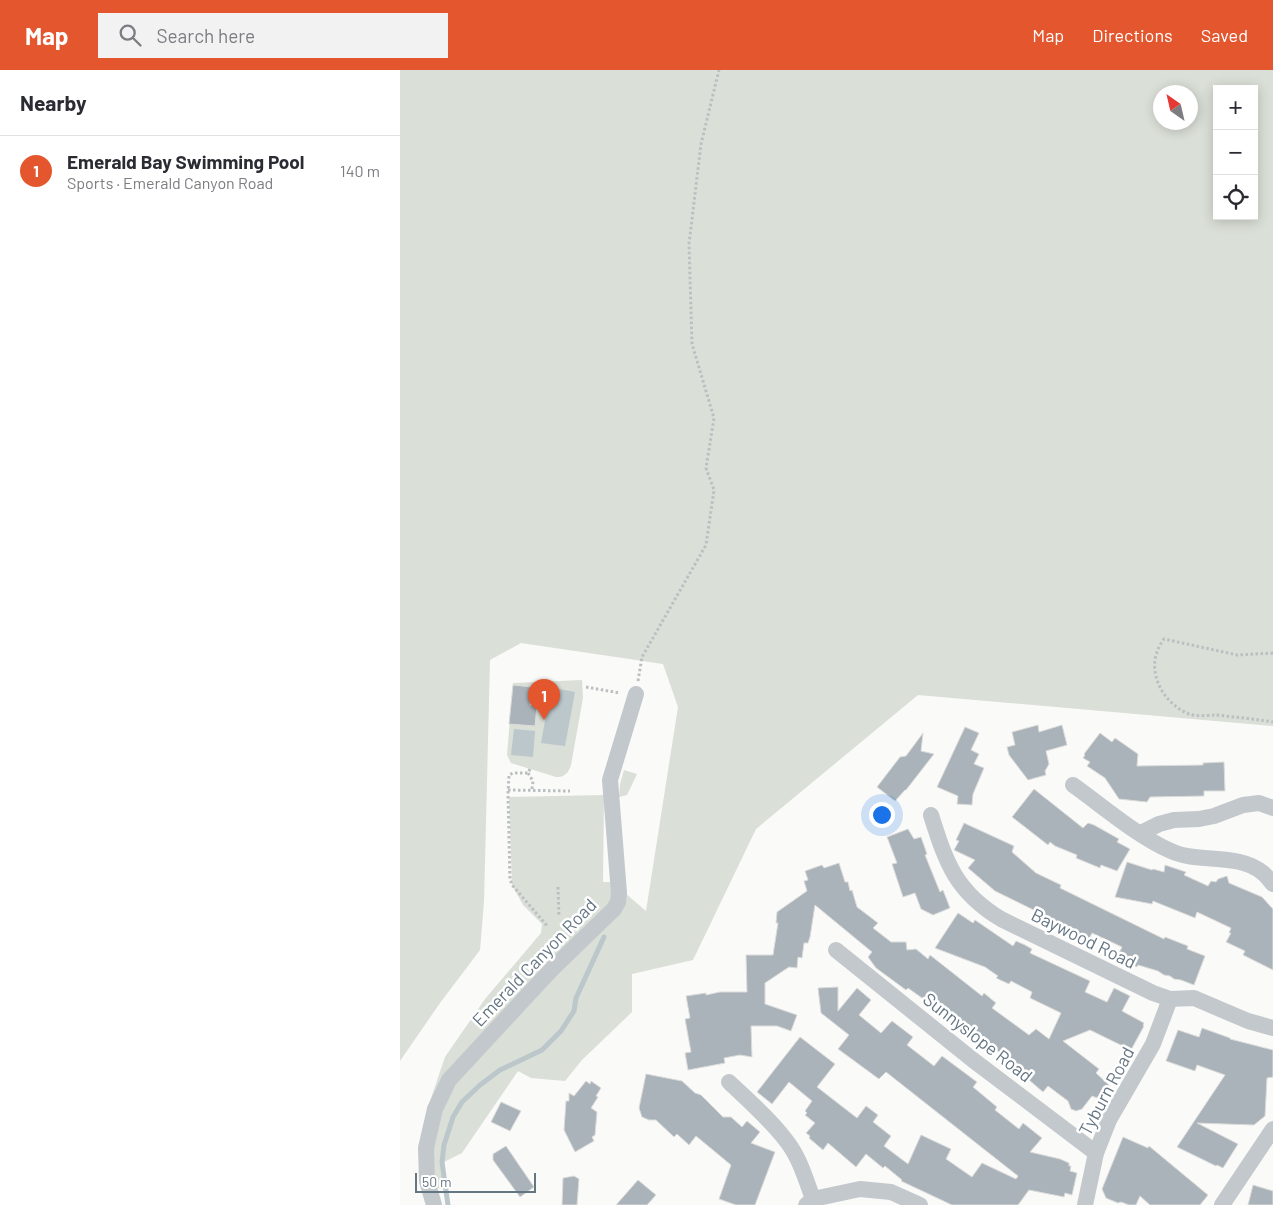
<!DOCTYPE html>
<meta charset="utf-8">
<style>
:root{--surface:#fff;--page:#f2f2f3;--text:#2b2b33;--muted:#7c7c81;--line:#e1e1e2;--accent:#e4572e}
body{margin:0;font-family:Barlow,sans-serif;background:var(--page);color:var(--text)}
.controls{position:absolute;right:15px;top:15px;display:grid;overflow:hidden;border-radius:0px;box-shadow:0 2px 12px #0003}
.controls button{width:45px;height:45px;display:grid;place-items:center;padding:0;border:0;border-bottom:1px solid var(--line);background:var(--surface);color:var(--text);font:25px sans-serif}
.compass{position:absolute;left:753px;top:15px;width:45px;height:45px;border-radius:50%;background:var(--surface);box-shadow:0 2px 12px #0003;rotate:326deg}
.scale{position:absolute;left:15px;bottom:12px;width:121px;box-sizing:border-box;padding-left:5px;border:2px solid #657683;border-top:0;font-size:14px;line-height:18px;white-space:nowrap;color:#657683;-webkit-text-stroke:4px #fff;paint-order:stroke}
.you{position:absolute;left:481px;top:744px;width:18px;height:18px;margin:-12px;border:4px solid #fff;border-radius:50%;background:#1a73e8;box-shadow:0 0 0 8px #1a73e833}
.badge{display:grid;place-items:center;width:32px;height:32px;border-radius:50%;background:var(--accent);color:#fff;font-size:16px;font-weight:700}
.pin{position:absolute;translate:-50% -41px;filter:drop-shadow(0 1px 2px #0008)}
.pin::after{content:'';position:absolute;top:26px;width:18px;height:15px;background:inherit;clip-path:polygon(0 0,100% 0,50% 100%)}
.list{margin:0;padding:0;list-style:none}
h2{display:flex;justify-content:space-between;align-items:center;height:65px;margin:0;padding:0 20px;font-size:21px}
h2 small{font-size:16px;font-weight:400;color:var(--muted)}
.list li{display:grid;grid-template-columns:32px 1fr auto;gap:15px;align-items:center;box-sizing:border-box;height:70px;padding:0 20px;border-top:1px solid var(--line)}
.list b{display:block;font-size:19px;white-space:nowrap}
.list p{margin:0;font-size:16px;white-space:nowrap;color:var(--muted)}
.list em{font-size:16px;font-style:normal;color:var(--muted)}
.icon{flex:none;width:28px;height:28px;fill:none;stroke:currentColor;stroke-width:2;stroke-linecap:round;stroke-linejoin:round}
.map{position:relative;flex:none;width:873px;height:1135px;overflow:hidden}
header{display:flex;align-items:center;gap:30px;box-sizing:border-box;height:70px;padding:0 25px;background:var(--accent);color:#fff}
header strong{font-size:24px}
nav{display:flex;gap:28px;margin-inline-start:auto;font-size:18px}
.search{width:350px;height:45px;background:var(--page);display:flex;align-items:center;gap:12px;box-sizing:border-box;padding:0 18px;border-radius:0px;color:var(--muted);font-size:19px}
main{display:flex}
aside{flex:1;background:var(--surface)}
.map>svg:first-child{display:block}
.green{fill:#dadfd7;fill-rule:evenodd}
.water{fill:#bbc7cb}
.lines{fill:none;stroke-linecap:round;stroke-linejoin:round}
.stream{stroke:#bbc7cb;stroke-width:5}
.building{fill:#aab3b9;stroke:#dcdcda}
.path{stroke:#bbbfc2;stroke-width:3;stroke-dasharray:2.5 2.5;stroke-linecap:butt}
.minor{stroke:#c3c8cc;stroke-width:16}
.labels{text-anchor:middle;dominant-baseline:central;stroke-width:5;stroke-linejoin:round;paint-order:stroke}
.street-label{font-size:18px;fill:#657683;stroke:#fff}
</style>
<header>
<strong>Map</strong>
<div class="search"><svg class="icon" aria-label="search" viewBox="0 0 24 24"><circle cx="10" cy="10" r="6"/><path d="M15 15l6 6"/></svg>Search here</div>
<nav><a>Map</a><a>Directions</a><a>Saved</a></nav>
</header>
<main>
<aside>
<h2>Nearby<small></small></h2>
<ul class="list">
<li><span class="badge">1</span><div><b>Emerald Bay Swimming Pool</b><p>Sports · Emerald Canyon Road</p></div><em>140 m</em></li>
</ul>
</aside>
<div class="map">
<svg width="873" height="1135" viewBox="0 0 873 1135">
<rect width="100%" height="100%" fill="#fafaf8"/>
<!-- green -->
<g class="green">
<path d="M0,0H873V656L518,625L356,759L293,890L232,904V942L182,990L165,1011L131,1008L118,1001L62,1083L44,1092L46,1120L26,1115L27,1040L45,987L85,929L141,863L142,854L123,835L112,815L109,727L204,725L203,812H212L246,841L278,637L263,594L121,573L90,590L84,832L80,880L40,933L0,991ZM817,19H854V146H817ZM760,22H790V52H760Z"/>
<path d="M182,610L183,628L171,695C169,702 164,708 156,707L111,693L107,685L113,613Z"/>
<path d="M224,700L237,704L227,725L219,727L220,714Z"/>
</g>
<!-- water -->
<g class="water">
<path d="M148,617L175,622L165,676L141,673L150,623L147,622Z"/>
<path d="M114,659L135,661L133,687L111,685Z"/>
</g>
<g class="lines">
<!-- stream -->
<path class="stream" d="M48,1135L42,1092L44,1075L53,1047L62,1032L80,1015L100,1000L142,980L161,961L174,941L176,928L204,867"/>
</g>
<!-- building -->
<g class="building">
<path d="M113,615L132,617L130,635L137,636L135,656L109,654Z"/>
<path d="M638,655L639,662L662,655L667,675L646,681L649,694L645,701L646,705L628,710L609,685L607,677L615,675L612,662Z"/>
<path d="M565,657L579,663L571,680L579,684L574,694L584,698L573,724L572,735L557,734L558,726L537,717Z"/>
<path d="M523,663L521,681L534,684L506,720H505L495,731L477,717L500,687L506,686Z"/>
<path d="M700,663L712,672L715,668L738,684L737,696L803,695V693L824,692L825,721H804V726L750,727L747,732L719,729L705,708L687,696L690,692L683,688L685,685L684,684Z"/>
<path d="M634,719L683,758L688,753L694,755L719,769L717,772L730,779L717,801L701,795L700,798L676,788L677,785L655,776L650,772L648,775L612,747Z"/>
<path d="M564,753L614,776L612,782L636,803L661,815L660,818L764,869L765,867L788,876L787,879L805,886L794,915L781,910L774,909L770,906L764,905L758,901L738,895L737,897L717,887L722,877L692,863L686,875L669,866L664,855L595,821L568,798L575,790L554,780L559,771L556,770Z"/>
<path d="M508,759L514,769L521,767L527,784L525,785L540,822L543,820L550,838L533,845L521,839L515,823L503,827L492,794L497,793L487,767Z"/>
<path d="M727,792L752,800L753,799L764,802L765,795L786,802L784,805L808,816L811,811L816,812L818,809L827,806L829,813L862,827L873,839V900L843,885L845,881L826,872L831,863H829L831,858L797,842L795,848L753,831L752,834L715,827Z"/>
<path d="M439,793L445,812H448L450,821L452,820L457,837L478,853L473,858L491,872H506L507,880L516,879L528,889L530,885L582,926L584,923L596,933L592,938L629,965L636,959L649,969L661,943L630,928L632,922L611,911L609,914L596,908L598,906L585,897L535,878L558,843L573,853L575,850L613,876L616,871L625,875L632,879L630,883L690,911L685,922L707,932L714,918L730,926L722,941L744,953L743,956H744L731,980L690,960L663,971L699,999L696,1003L710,1016L705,1027L701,1026L700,1029L692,1026L682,1039L676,1041L671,1039L668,1031L648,1016L643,1022L608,992L609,990L577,965L572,970L559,960L561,957L536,938L508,918L506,920L476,898L468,887L472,882L415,835L410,867L408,873H404L402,888L398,887L397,898L389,897L365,913V934L397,945L391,961L377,956H351L352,987L340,985L324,988L325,993L288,1000L285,983L291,982L285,949L290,948L286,926L306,923V925L320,922H347L346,885H373L378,853H376L377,842L407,821L404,811L408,810L405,801L422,795L424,798Z"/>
<path d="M438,917V941L457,918L471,930L459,945L481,963L492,951L513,967L507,975L534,996L542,986L577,1012L573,1017L597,1037L595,1040L619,1059L623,1053L642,1068L630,1082L660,1089L669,1093V1096H671L670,1101L677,1103L672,1125L665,1123L664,1127L629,1120L618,1135H552L501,1111L502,1110L485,1096L483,1098L466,1084L456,1097L428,1073L423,1080L409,1068L410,1066L406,1063L415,1053L405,1045L407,1043L405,1041L412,1031L389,1012L372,1034L357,1022L400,967L435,994L417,1017L457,1048L466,1036L478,1045L473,1052L491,1066L484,1076L508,1094L521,1065L551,1079L546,1089L572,1107L582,1093L616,1109L618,1106L486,1002L479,1009L438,979L449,965L421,943L418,918Z"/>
<path d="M802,958L830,968V969L873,980V1007L867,1008L865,1046L854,1055L797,1053L838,1074L823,1098L817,1095L816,1096L777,1077L825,1005L797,995L795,1001L766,991L778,960L799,967Z"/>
<path d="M246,1004L282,1011L295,1023L301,1025L323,1047H331L342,1057L347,1051L360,1062L351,1073L375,1082L355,1135H336L319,1129L331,1095L296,1066L289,1075L277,1064L274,1067L256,1050H249L242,1047L239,1038Z"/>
<path d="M186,1011L190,1014L191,1011L201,1018L196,1026L198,1027L191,1038L197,1042L195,1065L192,1067L194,1071L175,1082L164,1060L166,1031H169V1023L174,1026Z"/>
<path d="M101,1032L121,1041L110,1061L91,1052Z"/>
<path d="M723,1067L748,1078L749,1076L808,1125L800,1135H750L740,1126L736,1135H729L721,1132L718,1133L706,1128L702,1119Z"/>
<path d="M106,1076L134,1117L120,1127L93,1090V1084Z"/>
<path d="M174,1106L179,1109L177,1135H162L163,1108Z"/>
<path d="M238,1110L256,1125L247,1135H216Z"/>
<path d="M853,1115L873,1121V1135H848Z"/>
</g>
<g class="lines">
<!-- path -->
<g class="path">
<path d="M873,583L837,585L764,569C743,596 760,632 789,644C797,647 808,645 816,645C835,647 854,649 873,652"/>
<path d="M238,611L242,587L306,475L314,420L306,398L314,348L292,274L289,174L301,74L319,0"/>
<path d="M186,617L220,623"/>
<path d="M130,699L128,703H113L109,705L108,724L110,810L113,816L148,857"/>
<path d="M128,703L133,711L132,719"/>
<path d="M108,720L170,721"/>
<path d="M158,817L159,847"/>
</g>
<!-- minor -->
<g class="minor">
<path d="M673,715C704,737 737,766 771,781C799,794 838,782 863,803C867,806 870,811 873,814"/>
<path d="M531,745C546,793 556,822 601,849L753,923L770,929L794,928L848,951L873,958"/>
<path d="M741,763L759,754L774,750L799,749L814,746L843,735L859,733L873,738"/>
<path d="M436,880L573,990L696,1083"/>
<path d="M329,1012C349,1031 371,1050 388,1073C400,1089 406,1110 413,1129L406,1135"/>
<path d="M413,1129L460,1119L491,1122L520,1135"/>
<path d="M34,1135L27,1111L26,1078L35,1039L49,1010L151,900L214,839L218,832L219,823L210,710L236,624"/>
<path d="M685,1135L696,1083L709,1050L753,974L770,929"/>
<path d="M822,1135L873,1059"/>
</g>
</g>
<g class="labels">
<!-- street labels -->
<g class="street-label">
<text transform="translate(684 868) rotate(26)">Baywood Road</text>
<text transform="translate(134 892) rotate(-46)">Emerald Canyon Road</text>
<text transform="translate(578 967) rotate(38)">Sunnyslope Road</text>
<text transform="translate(706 1021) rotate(-62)">Tyburn Road</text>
</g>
</g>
</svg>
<div class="controls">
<button>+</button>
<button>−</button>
<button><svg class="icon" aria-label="locate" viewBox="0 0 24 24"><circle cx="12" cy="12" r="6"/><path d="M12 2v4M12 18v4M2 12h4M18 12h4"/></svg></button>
</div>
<svg class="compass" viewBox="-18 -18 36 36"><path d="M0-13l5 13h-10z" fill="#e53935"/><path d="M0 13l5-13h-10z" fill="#7c7c81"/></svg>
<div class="scale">50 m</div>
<div class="you"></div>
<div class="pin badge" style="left:144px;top:650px">1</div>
</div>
</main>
